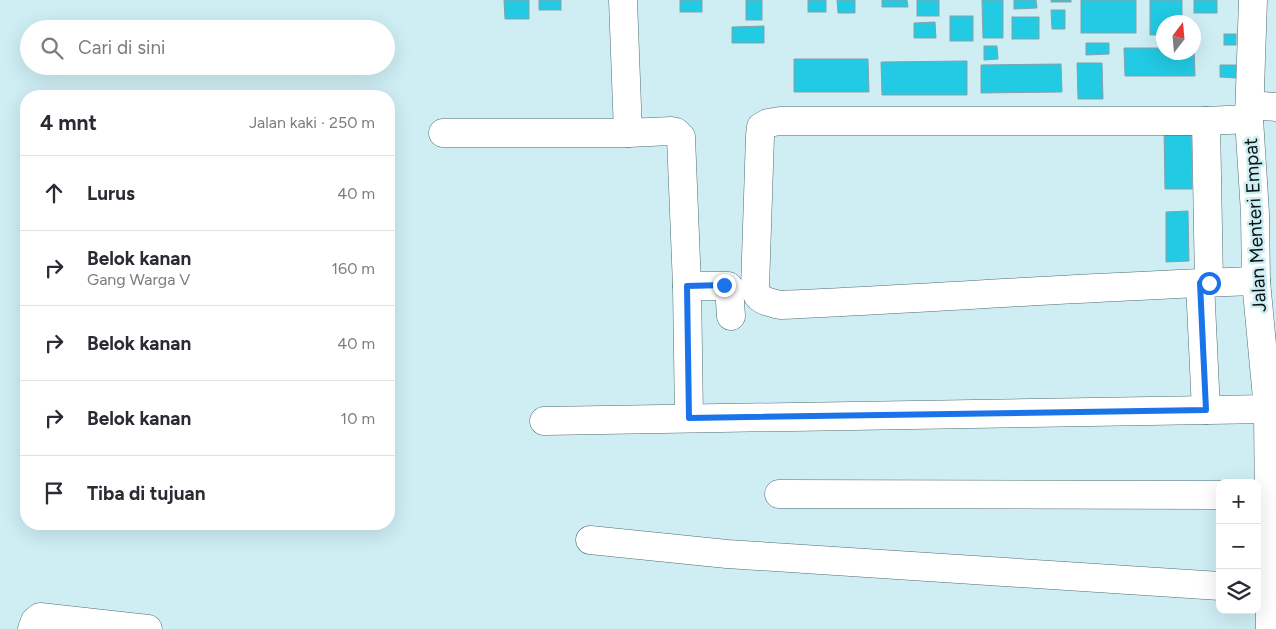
<!DOCTYPE html>
<html lang="id">
<meta charset="utf-8">
<style>
:root{--surface:#fff;--page:#f7f7f7;--text:#2b2b33;--muted:#7c7c81;--line:#e1e1e2}
body{margin:0;font-family:Figtree,sans-serif;background:var(--page);color:var(--text)}
.controls{position:absolute;right:15px;bottom:15px;display:grid;overflow:hidden;border-radius:10px;box-shadow:0 5px 20px #0002}
.controls button{width:45px;height:45px;display:grid;place-items:center;padding:0;border:0;border-bottom:1px solid var(--line);background:var(--surface);color:var(--text);font:25px sans-serif}
.compass{position:absolute;left:1156px;top:15px;width:45px;height:45px;border-radius:50%;background:var(--surface);box-shadow:0 5px 20px #0002;rotate:16deg}
.stop{position:absolute;width:15px;height:15px;margin:-11px;border:4px solid #1a73e8;border-radius:50%;background:#fff}
.stop.end{background:#1a73e8;border-color:#fff;box-shadow:0 1px 5px #0008}
.list{margin:0;padding:0;list-style:none}
h2{display:flex;justify-content:space-between;align-items:center;height:65px;margin:0;padding:0 20px;font-size:21px}
h2 small{font-size:16px;font-weight:400;color:var(--muted)}
.list li{display:grid;grid-template-columns:32px 1fr auto;gap:15px;align-items:center;box-sizing:border-box;height:75px;padding:0 20px;border-top:1px solid var(--line)}
.list b{display:block;font-size:19px;white-space:nowrap}
.list p{margin:0;font-size:16px;white-space:nowrap;color:var(--muted)}
.list em{font-size:16px;font-style:normal;color:var(--muted)}
.icon{flex:none;width:28px;height:28px;fill:none;stroke:currentColor;stroke-width:2;stroke-linecap:round;stroke-linejoin:round}
.map{position:relative;flex:none;width:1276px;height:629px;overflow:hidden}
.search{position:absolute;background:var(--surface);box-shadow:0 5px 20px #0002;left:20px;top:20px;width:375px;height:55px;display:flex;align-items:center;gap:12px;box-sizing:border-box;padding:0 18px;border-radius:28px;color:var(--muted);font-size:19px}
.panel{position:absolute;background:var(--surface);box-shadow:0 5px 20px #0002;left:20px;top:90px;width:375px;height:440px;border-radius:20px}
.map>svg:first-child{display:block}
.building{fill:#22cae3;stroke:#85a2a8}
.lines{fill:none;stroke-linecap:round;stroke-linejoin:round}
.minor-casing{stroke:#506c71;stroke-width:29}
.minor{stroke:#fff;stroke-width:28}
.route{stroke:#1a73e8;stroke-width:6}
.labels{text-anchor:middle;dominant-baseline:central;stroke-width:5;stroke-linejoin:round;paint-order:stroke}
.street-label{font-size:19px;fill:#091417;stroke:#ceeef4}
</style>
<div class="map">
<svg width="1276" height="629" viewBox="0 0 1276 629">
<rect width="100%" height="100%" fill="#ceeef4"/>
<!-- building -->
<g class="building">
<path d="M504,0H529V19H505Z"/>
<rect x="539" y="0" width="22" height="10"/>
<rect x="680" y="0" width="22" height="12"/>
<rect x="746" y="0" width="16" height="20"/>
<rect x="808" y="0" width="18" height="12"/>
<path d="M837,0H855V13H838Z"/>
<path d="M882,0H907L908,7H882Z"/>
<rect x="917" y="0" width="22" height="16"/>
<path d="M982,0H1003V38H983Z"/>
<path d="M1014,0H1036L1037,8L1014,9Z"/>
<rect x="1051" y="0" width="20" height="2"/>
<rect x="1081" y="0" width="55" height="33"/>
<path d="M1150,0H1182V22H1164V35H1150Z"/>
<rect x="1194" y="0" width="23" height="13"/>
<path d="M1051,10H1065V29H1052Z"/>
<rect x="950" y="16" width="23" height="25"/>
<rect x="1012" y="17" width="27" height="22"/>
<path d="M935,22L936,38H914V23Z"/>
<path d="M764,26V43H732V27Z"/>
<rect x="1224" y="34" width="12" height="11"/>
<path d="M1086,43H1109V54L1086,55Z"/>
<path d="M984,46H997L998,59L984,60Z"/>
<path d="M1194,47L1195,76H1125L1124,48H1164V52H1194Z"/>
<path d="M794,59H868L869,92H794Z"/>
<path d="M967,61V95H882L881,62Z"/>
<path d="M1077,63H1102L1103,99H1078Z"/>
<path d="M1061,64L1062,92L981,93V65Z"/>
<path d="M1220,65H1236V78L1220,77Z"/>
<path d="M1164,127H1191L1192,189H1165Z"/>
<path d="M1188,211L1189,261L1166,262V212Z"/>
</g>
<g class="lines">
<!-- minor casing -->
<g class="minor-casing">
<g id="minor">
<path d="M1253,0L1249,119L1255,213L1256,281L1268,409L1270,629"/>
<path d="M1250,105L1276,107"/>
<path d="M1249,119L1206,121H780L768,123L761,127L760,136L755,288C757,301 768,302 780,305C939,298 1097,286 1256,281"/>
<path d="M1206,121L1209,283"/>
<path d="M443,133H628L623,0"/>
<path d="M628,133L671,131L676,132L681,137L687,286L689,418"/>
<path d="M1200,283L1206,410"/>
<path d="M687,286H728L729,287L731,316"/>
<path d="M544,421L1268,409"/>
<path d="M779,494L1220,495"/>
<path d="M590,540L727,554L1220,586"/>
<path d="M32,629L35,621L40,617L148,629"/>
</g>
</g>
<!-- minor -->
<use href="#minor" class="minor"/>
</g>
<g class="lines">
<!-- route -->
<path class="route" d="M724,285L687,286L689,418L1206,410L1200,283H1209"/>
</g>
<g class="labels">
<!-- street labels -->
<g class="street-label">
<text transform="translate(1255 225) rotate(-93)">Jalan Menteri Empat</text>
</g>
</g>
</svg>
<div class="controls">
<button>+</button>
<button>−</button>
<button><svg class="icon" aria-label="layers" viewBox="0 0 24 24"><path d="M12 4l9 5-9 5-9-5zM3 14l9 5 9-5"/></svg></button>
</div>
<svg class="compass" viewBox="-18 -18 36 36"><path d="M0-13l5 13h-10z" fill="#e53935"/><path d="M0 13l5-13h-10z" fill="#7c7c81"/></svg>
<div class="stop" style="left:1209px;top:283px"></div>
<div class="stop end" style="left:724px;top:285px"></div>
<div class="search"><svg class="icon" aria-label="search" viewBox="0 0 24 24"><circle cx="10" cy="10" r="6"/><path d="M15 15l6 6"/></svg>Cari di sini</div>
<section class="panel">
<h2>4 mnt<small>Jalan kaki · 250 m</small></h2>
<ul class="list">
<li><svg class="icon" aria-label="ahead" viewBox="0 0 24 24"><path d="M12 20V5M6 11l6-6 6 6"/></svg><div><b>Lurus</b></div><em>40 m</em></li>
<li><svg class="icon" aria-label="right" viewBox="0 0 24 24"><path d="M7 20v-9h11M14 6l5 5-5 5"/></svg><div><b>Belok kanan</b><p>Gang Warga V</p></div><em>160 m</em></li>
<li><svg class="icon" aria-label="right" viewBox="0 0 24 24"><path d="M7 20v-9h11M14 6l5 5-5 5"/></svg><div><b>Belok kanan</b></div><em>40 m</em></li>
<li><svg class="icon" aria-label="right" viewBox="0 0 24 24"><path d="M7 20v-9h11M14 6l5 5-5 5"/></svg><div><b>Belok kanan</b></div><em>10 m</em></li>
<li><svg class="icon" aria-label="arrive" viewBox="0 0 24 24"><path d="M6 21V4h12l-3 4 3 4H6"/></svg><div><b>Tiba di tujuan</b></div></li>
</ul>
</section>
</div>
